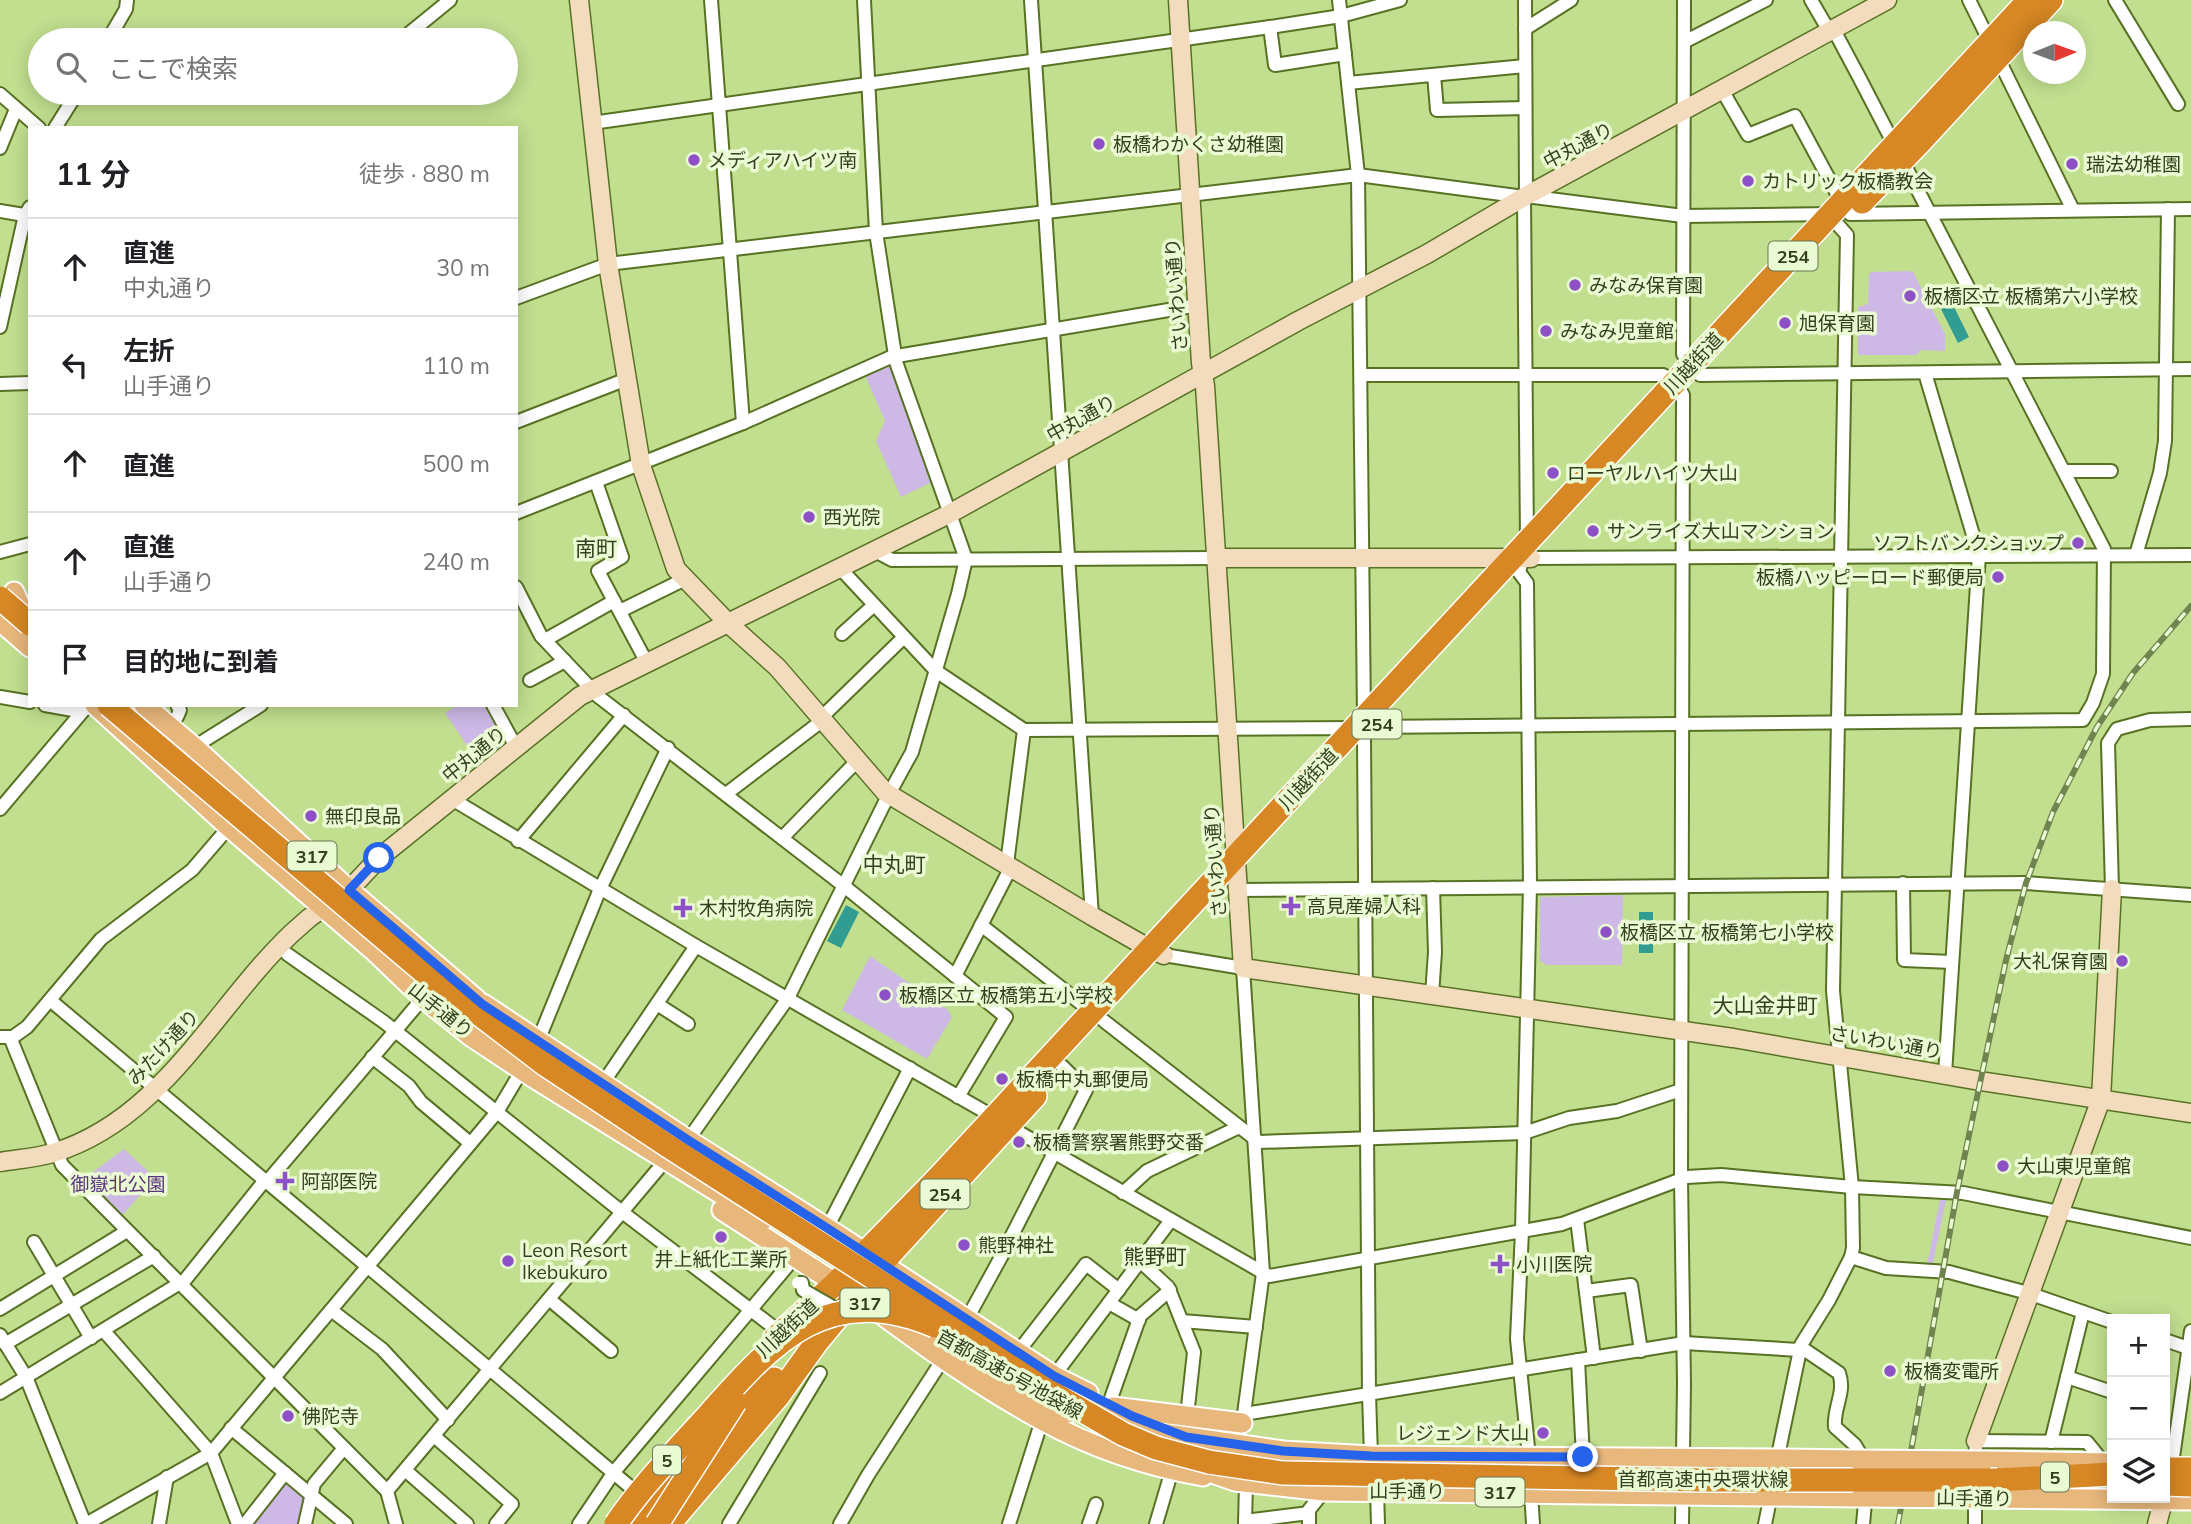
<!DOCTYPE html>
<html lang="ja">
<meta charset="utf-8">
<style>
:root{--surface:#fff;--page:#f6f6f6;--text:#202124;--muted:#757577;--line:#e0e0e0}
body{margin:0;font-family:Mulish,"Noto Sans JP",sans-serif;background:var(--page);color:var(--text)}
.controls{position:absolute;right:21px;bottom:21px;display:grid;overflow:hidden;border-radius:0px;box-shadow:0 4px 18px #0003}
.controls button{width:63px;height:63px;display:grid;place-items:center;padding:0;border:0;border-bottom:2px solid var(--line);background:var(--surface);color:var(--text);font:35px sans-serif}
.compass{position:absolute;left:2023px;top:21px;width:63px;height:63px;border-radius:50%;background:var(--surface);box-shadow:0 4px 18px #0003;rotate:89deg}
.stop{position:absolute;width:21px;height:21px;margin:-16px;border:5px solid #2563eb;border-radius:50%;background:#fff}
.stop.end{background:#2563eb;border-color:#fff;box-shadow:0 2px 7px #0008}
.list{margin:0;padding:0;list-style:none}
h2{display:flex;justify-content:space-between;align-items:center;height:91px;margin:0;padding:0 28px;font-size:30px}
h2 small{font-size:23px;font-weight:400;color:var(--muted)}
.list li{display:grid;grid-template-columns:46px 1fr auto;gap:21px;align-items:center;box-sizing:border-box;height:98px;padding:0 28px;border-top:2px solid var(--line)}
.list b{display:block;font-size:26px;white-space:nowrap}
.list p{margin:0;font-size:23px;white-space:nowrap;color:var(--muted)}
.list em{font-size:23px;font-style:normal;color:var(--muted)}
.icon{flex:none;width:38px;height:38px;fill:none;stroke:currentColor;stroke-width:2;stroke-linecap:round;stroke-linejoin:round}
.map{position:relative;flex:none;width:2191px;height:1524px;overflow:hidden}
.search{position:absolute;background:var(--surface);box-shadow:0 4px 18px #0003;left:28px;top:28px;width:490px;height:77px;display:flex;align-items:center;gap:18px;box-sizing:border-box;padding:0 24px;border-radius:38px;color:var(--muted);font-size:26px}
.panel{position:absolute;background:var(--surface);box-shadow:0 4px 18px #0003;left:28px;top:126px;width:490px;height:581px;border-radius:0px}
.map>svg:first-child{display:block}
.green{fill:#cdb8e6}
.water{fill:#319c91}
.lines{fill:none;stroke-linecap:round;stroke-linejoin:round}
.street-casing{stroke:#587224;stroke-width:16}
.secondary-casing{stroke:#587224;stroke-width:21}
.primary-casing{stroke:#fff;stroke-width:23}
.highway-casing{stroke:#fff;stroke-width:26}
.street{stroke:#fff;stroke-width:12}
.secondary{stroke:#f3dbbd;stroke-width:18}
.primary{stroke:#e7b77c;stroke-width:19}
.highway{stroke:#d78724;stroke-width:23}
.rail-casing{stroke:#70844f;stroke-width:6}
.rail{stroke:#eafad2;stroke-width:3.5;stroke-dasharray:10;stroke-linecap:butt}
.street-bridge-casing{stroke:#587224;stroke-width:16;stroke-linecap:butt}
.primary-bridge-casing{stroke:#fff;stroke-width:23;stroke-linecap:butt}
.highway-bridge-casing{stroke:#fff;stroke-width:26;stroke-linecap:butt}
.street-bridge{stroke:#fff;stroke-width:12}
.primary-bridge{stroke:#e7b77c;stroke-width:19}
.highway-bridge{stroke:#d78724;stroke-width:23}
.route{stroke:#2563eb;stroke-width:9}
.poi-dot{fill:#8e50c6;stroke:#eafad2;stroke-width:2.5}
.labels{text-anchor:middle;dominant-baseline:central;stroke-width:7;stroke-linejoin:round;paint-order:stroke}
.shield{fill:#eafad2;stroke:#6b7755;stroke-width:2}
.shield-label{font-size:18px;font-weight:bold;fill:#343f1f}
.poi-label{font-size:19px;fill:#343f1f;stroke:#eafad2;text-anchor:start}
.street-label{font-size:19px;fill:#343f1f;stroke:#eafad2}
.park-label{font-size:19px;fill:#5a327e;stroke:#eafad2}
.neighbourhood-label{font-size:21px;fill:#343f1f;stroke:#eafad2}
</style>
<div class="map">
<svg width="2191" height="1524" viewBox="0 0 2191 1524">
<rect width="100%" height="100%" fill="#c1df8f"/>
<!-- green -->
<g class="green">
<path d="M1909,271L1913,272L1945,334V351L1921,350L1917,355H1858V307L1868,304L1869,275L1871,272Z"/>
<path d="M891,363L934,481L901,497L876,441L885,421L864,373Z"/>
<path d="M458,705H484L503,739L502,745L479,763L445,713Z"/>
<path d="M1623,895L1622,965H1547L1540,961V897Z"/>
<path d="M870,956L947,1009L952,1017L927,1059L842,1010Z"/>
<path d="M124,1149L155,1178L120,1218L81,1181Z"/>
<path d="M1940,1200H1946L1932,1267L1927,1265Z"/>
<path d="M291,1484L306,1497L298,1524H252L283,1485Z"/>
</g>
<!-- water -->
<g class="water">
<path d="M1951,301L1969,337L1958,343L1940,307Z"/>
<path d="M846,905L859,912L841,948L827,941Z"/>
<rect x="1639" y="912" width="14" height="41"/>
</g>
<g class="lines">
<!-- street casing -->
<g class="street-casing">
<g id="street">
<path d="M711,0L743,423"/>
<path d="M1031,0L1092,916"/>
<path d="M1339,0L1358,175L1364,716"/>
<path d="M1525,0L1526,196L1683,216L1831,214"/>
<path d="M1684,0L1683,354L1700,375L2191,369"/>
<path d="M1969,0L1990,42"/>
<path d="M2115,0L2178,104"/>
<path d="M1270,27L1275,65L1345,54"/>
<path d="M1525,29L1571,0"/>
<path d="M108,40L126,9L127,0"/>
<path d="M401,40L450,0"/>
<path d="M1684,42L1766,0"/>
<path d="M1998,58L2073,210"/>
<path d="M1434,75L1437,110L1525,108"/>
<path d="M1348,83L1525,66"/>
<path d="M1722,90L1748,135L1795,116L1842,203"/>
<path d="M0,94L39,128"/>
<path d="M592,123L1270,27L1341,16L1400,0"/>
<path d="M55,128L77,93"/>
<path d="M0,148L16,109"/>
<path d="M0,211L30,216"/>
<path d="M1850,214L2191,209"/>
<path d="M516,298L608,264L1358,175L1524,197L1527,541L1519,572L1527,583L1530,886L1522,1231L1517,1339L1529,1457"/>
<path d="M0,327L25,215L30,207"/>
<path d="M1925,373L1979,555L1945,1074"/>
<path d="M1362,375H1663L1675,382L1683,395L1681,1179L1684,1383L1682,1524"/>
<path d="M0,384L30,383"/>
<path d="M516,422L627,379"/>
<path d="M2064,471H2111"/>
<path d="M596,482L622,557L598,571L647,663"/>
<path d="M516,513L743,423L891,357L1198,305"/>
<path d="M875,551L892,560L1216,558"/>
<path d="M0,552L30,544"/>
<path d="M2136,555L2160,473L2165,441L2168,209"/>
<path d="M1531,558L2191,555"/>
<path d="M839,567L936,671L1024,730L1355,728L1364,739L1369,1394L1371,1456"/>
<path d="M516,587L541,636L599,697L844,886L1006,1017L958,1097"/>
<path d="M620,611L685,579"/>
<path d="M842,634L874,605"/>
<path d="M545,640L614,601"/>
<path d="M530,680L565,661"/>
<path d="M0,697L30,702"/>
<path d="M45,705L73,710L79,705"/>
<path d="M493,705L516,747"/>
<path d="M167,724C175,722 177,718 180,710L177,705"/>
<path d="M1373,727L2083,720L2093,703L2103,674L2104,549L1859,77L1836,34L1825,24L1811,0"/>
<path d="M194,747L261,705"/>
<path d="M726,794L823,720L826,713L904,637"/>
<path d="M452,799L696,946L994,1117"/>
<path d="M0,809L88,705"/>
<path d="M782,838L858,760"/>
<path d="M518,841L624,715"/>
<path d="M1007,864L1024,730"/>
<path d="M1903,883L1904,960L1952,962"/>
<path d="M2112,889L2108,743L2117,729L2150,720L2191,719"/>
<path d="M1237,890L2026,883L2191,895"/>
<path d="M981,925L1092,1012"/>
<path d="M287,954L384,1022L622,1212L772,1326"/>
<path d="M1164,955L1243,968L1263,1273L1243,1421"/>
<path d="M955,976L1011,867"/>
<path d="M1432,995L1435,952L1433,888"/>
<path d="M50,1000L635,1491"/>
<path d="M657,1004L688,1024"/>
<path d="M1104,1021L1259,1142L1524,1133L1569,1118L1617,1111L1681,1090"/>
<path d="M0,1037H13L27,1027L101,939L192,870L229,827"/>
<path d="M10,1037L62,1165L387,1491L396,1524"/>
<path d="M536,1046L600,889L668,748"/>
<path d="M372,1057L409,1086L421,1102L470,1143"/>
<path d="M603,1083L696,946"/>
<path d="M1008,1126L1269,1276L1562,1224L1687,1177L1721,1175L1852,1187L1963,1193L2191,1238"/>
<path d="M688,1140L788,998L889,794L912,752L958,594L966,559L896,362L876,232L864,0"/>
<path d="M267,1182L423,998"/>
<path d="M1123,1193L1147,1171L1239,1127"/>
<path d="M1577,1219L1594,1358"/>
<path d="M827,1228L910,1068"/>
<path d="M34,1242L91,1338"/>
<path d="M1851,1257L1886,1268L1949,1272L2028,1293L2112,1322"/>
<path d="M1140,1261L1168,1287L1194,1352L1187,1416"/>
<path d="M1586,1291L1631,1285L1641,1351"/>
<path d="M549,1299L611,1351"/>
<path d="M1109,1303L1139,1320"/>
<path d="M0,1309L127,1231"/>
<path d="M331,1310L382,1349L448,1420"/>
<path d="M967,1319L1001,1257L1086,1090L1062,1066"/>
<path d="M1182,1321L1256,1327"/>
<path d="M104,1331L211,1453L238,1524"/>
<path d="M0,1335L26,1377L85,1524"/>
<path d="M2165,1340L2191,1349"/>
<path d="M5,1344L154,1256"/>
<path d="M1018,1352L1086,1264L1119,1290"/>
<path d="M1578,1360L1583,1457"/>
<path d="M1054,1376L1171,1220"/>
<path d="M2067,1377L2112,1392"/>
<path d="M0,1393L185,1280L265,1180"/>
<path d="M1109,1404L1140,1316L1170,1290"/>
<path d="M1244,1414L1684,1343L1799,1350H1805L1839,1373C1846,1392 1833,1408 1835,1427L1855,1445L1866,1464"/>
<path d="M231,1428L346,1524"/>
<path d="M434,1436L512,1504L496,1524"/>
<path d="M2051,1442L2083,1312"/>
<path d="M2172,1464L2191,1331"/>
<path d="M1776,1465L1801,1345L1829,1300L1851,1257L1853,1248L1852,1187L1833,991L1847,235L1839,226"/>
<path d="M1975,1468L1976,1441L2087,1442L2104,1463"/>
<path d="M405,1470L467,1524"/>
<path d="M387,1491L659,1168"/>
<path d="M1377,1491L1378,1524"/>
<path d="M1531,1492L1533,1524"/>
<path d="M1975,1493V1524"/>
<path d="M1245,1521L1309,1513"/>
<path d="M86,1524L211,1453L497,1112L525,1065"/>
<path d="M159,1524L167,1477"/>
<path d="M245,1524L285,1473"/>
<path d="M305,1524L314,1484L344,1448"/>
<path d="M579,1524L614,1472L795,1257"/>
<path d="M729,1524L820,1373"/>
<path d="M840,1524L868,1475L943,1359"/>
<path d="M1009,1524L1042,1420"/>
<path d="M1089,1524L1096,1504"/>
<path d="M1156,1524L1172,1470"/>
<path d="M1245,1524L1246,1482"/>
<path d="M1309,1524V1510L1324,1491"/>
<path d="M1765,1524L1772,1490"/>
<path d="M1863,1524L1866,1493"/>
</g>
</g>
<!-- secondary casing -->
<g class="secondary-casing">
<g id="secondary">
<path d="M579,0L608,264L641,465L676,569L728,623L777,667L885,792L1092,916L1150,949L1164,955"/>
<path d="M1178,0L1201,363L1205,386L1243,968L1733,1038L1980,1081L2191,1113"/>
<path d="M1216,558H1531"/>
<path d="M0,1162C18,1159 35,1158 53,1153C162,1120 214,1008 291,934L309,918L349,890L379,858L580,696L949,514L1298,321L1427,254L1524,197L1887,0"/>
<path d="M1976,1441L2101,1099L2112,889"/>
<path d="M2157,1524L2167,1487"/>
</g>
</g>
<!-- primary casing -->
<g class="primary-casing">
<g id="primary">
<path d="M0,617L16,621L23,613L14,592"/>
<path d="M0,621L30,647"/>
<path d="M95,705L229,827L373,950L423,998L472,1037L534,1078L763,1220"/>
<path d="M144,705L194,747L349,890L476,999"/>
<path d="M483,1004L688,1140L827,1228L1054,1376L1088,1393"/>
<path d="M722,1210L846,1290"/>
<path d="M881,1296L1004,1379L1068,1413"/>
<path d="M877,1311C930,1350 984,1389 1042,1420C1091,1447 1148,1466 1203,1476"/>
<path d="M1072,1392L1125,1421L1153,1432L1283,1451L1371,1456L1772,1459"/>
<path d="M1113,1407L1242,1423"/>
<path d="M1783,1459L1858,1460"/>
<path d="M1984,1461L2112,1463"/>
<path d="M1192,1466L1235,1481L1324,1491L1765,1496"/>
<path d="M1777,1496L1861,1497"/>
<path d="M1983,1498L2191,1500"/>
</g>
</g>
<!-- highway casing -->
<g class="highway-casing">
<g id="highway">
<path d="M1862,202L1921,141L2051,0"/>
<path d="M775,1338L835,1284L939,1177L2029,0"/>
<path d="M723,1432L774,1379"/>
<path d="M1997,1480L2112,1474"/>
<path d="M646,1502L686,1458L697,1427"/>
<path d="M642,1524L667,1494"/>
<path d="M669,1524L778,1396L816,1343L882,1263L1035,1096"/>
</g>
</g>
<!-- street -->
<use href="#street" class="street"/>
<!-- secondary -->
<use href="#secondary" class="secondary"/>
<!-- primary -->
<use href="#primary" class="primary"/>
<!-- highway -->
<use href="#highway" class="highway"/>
<!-- rail casing -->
<g class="rail-casing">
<path id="rail" d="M1898,1524L1957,1192L2006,960L2026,883L2053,812L2097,727L2133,673L2191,606"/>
</g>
<!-- rail -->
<use href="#rail" class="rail"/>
<!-- street-bridge casing -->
<g class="street-bridge-casing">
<path id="street-bridge" d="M798,1283H802L803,1290L843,1313"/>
</g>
<!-- primary-bridge casing -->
<g class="primary-bridge-casing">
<g id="primary-bridge">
<path d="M1772,1459H1783"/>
<path d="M1858,1460L1984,1461"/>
<path d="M1765,1496H1777"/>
<path d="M1861,1497L1983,1498"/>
</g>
</g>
<!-- highway-bridge casing -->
<g class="highway-bridge-casing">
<g id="highway-bridge">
<path d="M0,598L30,624"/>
<path d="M109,705L423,971L546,1065L665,1144L1066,1401L1123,1434L1156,1448L1209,1462L1283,1473L1708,1480H1997"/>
<path d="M2165,1469H2191"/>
<path d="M2165,1484L2191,1485"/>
<path d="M616,1524C641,1487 673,1454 703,1421C770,1346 823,1279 935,1326"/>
<path d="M657,1524L735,1402"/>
</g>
</g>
<!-- street-bridge -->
<use href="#street-bridge" class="street-bridge"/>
<!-- primary-bridge -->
<use href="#primary-bridge" class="primary-bridge"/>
<!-- highway-bridge -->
<use href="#highway-bridge" class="highway-bridge"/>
</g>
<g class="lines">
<!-- route -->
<path class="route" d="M379,858L349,890L482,1004L688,1140L827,1228L1054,1376L1132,1416L1186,1437L1283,1451L1371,1456L1583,1457"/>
</g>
<!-- markers -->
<g class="poi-dot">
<circle cx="1099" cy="144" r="7"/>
<circle cx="694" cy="160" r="7"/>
<circle cx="2072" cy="164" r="7"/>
<circle cx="1748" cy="181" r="7"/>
<circle cx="1575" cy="285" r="7"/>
<circle cx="1910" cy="296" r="7"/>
<circle cx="1785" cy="323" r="7"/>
<circle cx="1546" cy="331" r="7"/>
<circle cx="1553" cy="473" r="7"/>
<circle cx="809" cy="517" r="7"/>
<circle cx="1593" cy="531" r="7"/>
<circle cx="2078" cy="543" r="7"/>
<circle cx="1998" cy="577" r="7"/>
<circle cx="311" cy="816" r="7"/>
<path d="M1287.5 895.5h7v7h7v7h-7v7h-7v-7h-7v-7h7z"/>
<path d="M679.5 897.5h7v7h7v7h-7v7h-7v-7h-7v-7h7z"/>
<circle cx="1606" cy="932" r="7"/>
<circle cx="2122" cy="961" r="7"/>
<circle cx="885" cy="995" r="7"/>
<circle cx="1002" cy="1079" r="7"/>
<circle cx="1019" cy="1142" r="7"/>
<circle cx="2003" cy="1166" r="7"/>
<path d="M281.5 1170.5h7v7h7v7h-7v7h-7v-7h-7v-7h7z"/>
<circle cx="721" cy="1237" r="7"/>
<circle cx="964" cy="1245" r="7"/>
<circle cx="508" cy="1261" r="7"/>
<path d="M1496.5 1253.5h7v7h7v7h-7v7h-7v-7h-7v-7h7z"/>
<circle cx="1890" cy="1371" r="7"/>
<circle cx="288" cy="1416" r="7"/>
<circle cx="1543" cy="1433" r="7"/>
</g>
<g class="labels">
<!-- shield labels -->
<g class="shield">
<rect x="1768.5" y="241.5" width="49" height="29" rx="5"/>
<rect x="1352.5" y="709.5" width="49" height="29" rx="5"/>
<rect x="287.5" y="841.5" width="49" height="29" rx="5"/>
<rect x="920.5" y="1179.5" width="49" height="29" rx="5"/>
<rect x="840.5" y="1288.5" width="49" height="29" rx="5"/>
<rect x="653" y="1445.5" width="28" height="29" rx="5"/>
<rect x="2041" y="1462.5" width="28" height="29" rx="5"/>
<rect x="1475.5" y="1477.5" width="49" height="29" rx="5"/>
</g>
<g class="shield-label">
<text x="1793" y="256">254</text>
<text x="1377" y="724">254</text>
<text x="312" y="856">317</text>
<text x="945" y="1194">254</text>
<text x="865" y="1303">317</text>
<text x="667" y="1460">5</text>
<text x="2055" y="1477">5</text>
<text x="1500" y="1492">317</text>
</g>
<!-- poi labels -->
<g class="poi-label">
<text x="1113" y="144">板橋わかくさ幼稚園</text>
<text x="708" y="160">メディアハイツ南</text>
<text x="2086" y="164">瑞法幼稚園</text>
<text x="1762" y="181">カトリック板橋教会</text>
<text x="1589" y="285">みなみ保育園</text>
<text x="1924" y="296">板橋区立 板橋第六小学校</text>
<text x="1799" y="323">旭保育園</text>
<text x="1560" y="331">みなみ児童館</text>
<text x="1567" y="473">ローヤルハイツ大山</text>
<text x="823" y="517">西光院</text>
<text x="1607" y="531">サンライズ大山マンション</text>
<text x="2064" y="543" text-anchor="end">ソフトバンクショップ</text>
<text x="1984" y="577" text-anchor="end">板橋ハッピーロード郵便局</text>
<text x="325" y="816">無印良品</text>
<text x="1307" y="906">高見産婦人科</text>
<text x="699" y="908">木村牧角病院</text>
<text x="1620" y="932">板橋区立 板橋第七小学校</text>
<text x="2108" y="961" text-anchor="end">大礼保育園</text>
<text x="899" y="995">板橋区立 板橋第五小学校</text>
<text x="1016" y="1079">板橋中丸郵便局</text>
<text x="1033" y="1142">板橋警察署熊野交番</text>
<text x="2017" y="1166">大山東児童館</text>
<text x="301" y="1181">阿部医院</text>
<text x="978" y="1245">熊野神社</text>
<text x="522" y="1250">Leon Resort<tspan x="522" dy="22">Ikebukuro</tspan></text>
<text x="721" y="1259" text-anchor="middle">井上紙化工業所</text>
<text x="1516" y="1264">小川医院</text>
<text x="1904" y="1371">板橋変電所</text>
<text x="302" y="1416">佛陀寺</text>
<text x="1529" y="1433" text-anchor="end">レジェンド大山</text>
</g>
<!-- street labels -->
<g class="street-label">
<text transform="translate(1578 145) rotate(-28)">中丸通り</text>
<text transform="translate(1176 295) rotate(-94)">さいわい通り</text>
<text transform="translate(1693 363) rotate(-47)">川越街道</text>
<text transform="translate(1081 418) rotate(-29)">中丸通り</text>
<text transform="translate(474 754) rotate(-39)">中丸通り</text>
<text transform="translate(1308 779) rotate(-47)">川越街道</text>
<text transform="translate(1215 861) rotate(-94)">さいわい通り</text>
<text transform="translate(441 1010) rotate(39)">山手通り</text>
<text transform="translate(1886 1042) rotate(10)">さいわい通り</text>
<text transform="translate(163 1047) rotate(-47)">みたけ通り</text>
<text transform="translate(787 1328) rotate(-43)">川越街道</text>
<text transform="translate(1010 1374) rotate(29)">首都高速5号池袋線</text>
<text x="1703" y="1479">首都高速中央環状線</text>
<text x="1407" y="1491">山手通り</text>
<text transform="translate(1974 1498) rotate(1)">山手通り</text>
</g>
<!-- park labels -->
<g class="park-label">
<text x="118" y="1184">御嶽北公園</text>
</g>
<!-- neighbourhood labels -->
<g class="neighbourhood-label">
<text x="596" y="548">南町</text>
<text x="894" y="864">中丸町</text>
<text x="1765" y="1005">大山金井町</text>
<text x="1155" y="1256">熊野町</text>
</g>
</g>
</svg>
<div class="controls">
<button>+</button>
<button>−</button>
<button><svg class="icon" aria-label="layers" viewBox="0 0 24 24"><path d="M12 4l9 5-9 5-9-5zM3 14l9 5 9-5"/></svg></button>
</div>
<svg class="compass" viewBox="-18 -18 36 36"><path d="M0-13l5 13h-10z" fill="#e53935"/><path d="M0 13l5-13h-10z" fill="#757577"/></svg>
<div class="stop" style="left:379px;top:858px"></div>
<div class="stop end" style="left:1583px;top:1457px"></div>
<div class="search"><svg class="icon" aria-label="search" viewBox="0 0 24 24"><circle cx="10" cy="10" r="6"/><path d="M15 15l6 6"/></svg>ここで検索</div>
<section class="panel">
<h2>11 分<small>徒歩 · 880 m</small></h2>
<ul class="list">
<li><svg class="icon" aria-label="ahead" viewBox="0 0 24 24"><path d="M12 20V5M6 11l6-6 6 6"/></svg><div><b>直進</b><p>中丸通り</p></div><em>30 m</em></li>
<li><svg class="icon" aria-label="left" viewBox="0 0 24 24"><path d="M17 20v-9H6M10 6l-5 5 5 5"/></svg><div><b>左折</b><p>山手通り</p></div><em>110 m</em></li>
<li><svg class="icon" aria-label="ahead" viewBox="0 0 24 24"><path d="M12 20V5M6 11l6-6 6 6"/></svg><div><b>直進</b></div><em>500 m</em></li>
<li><svg class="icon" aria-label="ahead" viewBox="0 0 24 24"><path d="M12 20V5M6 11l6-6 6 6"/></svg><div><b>直進</b><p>山手通り</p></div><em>240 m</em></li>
<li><svg class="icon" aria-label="arrive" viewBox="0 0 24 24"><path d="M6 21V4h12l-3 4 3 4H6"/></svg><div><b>目的地に到着</b></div></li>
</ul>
</section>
</div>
